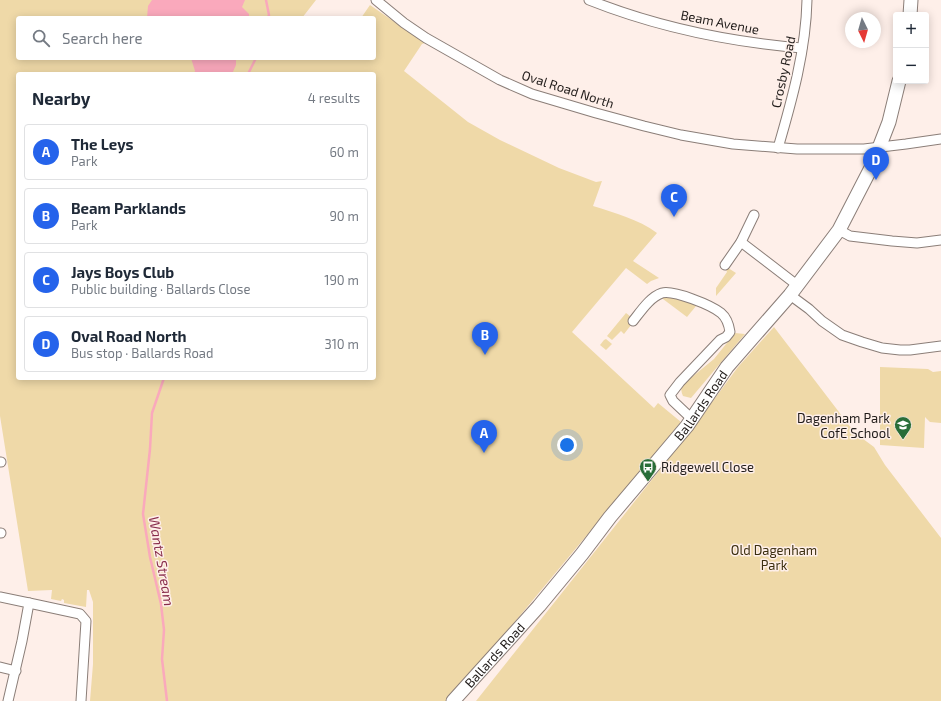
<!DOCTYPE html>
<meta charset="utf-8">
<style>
:root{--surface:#fff;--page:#f6f6f7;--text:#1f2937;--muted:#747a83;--line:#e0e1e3;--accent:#2563eb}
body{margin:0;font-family:"Exo 2",sans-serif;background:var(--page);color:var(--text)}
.controls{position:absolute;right:12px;top:12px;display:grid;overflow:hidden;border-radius:4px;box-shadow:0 2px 10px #0003}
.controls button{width:36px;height:36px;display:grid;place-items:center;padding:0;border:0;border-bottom:1px solid var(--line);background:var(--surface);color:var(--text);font:20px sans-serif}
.compass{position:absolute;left:845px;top:12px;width:36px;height:36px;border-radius:50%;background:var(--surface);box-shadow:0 2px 10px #0003;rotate:175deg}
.you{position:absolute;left:567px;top:445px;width:14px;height:14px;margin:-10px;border:3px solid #fff;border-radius:50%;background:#1a73e8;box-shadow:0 0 0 6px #1a73e833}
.badge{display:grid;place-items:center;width:26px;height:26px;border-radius:50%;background:var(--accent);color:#fff;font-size:13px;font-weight:700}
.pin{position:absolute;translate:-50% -33px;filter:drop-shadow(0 1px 2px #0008)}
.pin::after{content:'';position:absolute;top:21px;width:14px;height:12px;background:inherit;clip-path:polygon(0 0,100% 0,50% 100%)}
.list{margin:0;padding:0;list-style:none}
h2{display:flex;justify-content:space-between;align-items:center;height:52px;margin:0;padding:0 16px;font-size:17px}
h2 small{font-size:13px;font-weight:400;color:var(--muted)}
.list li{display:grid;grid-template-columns:26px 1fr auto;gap:12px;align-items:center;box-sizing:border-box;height:56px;margin:0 8px 8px;padding:0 8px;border:1px solid var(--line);border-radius:4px}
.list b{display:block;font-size:15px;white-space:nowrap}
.list p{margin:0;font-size:13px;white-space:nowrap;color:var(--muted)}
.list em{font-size:13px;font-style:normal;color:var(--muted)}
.icon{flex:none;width:22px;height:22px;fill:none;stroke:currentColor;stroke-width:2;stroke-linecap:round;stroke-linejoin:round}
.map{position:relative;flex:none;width:941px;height:701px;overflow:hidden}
.search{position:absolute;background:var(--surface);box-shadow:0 2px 10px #0003;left:16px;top:16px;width:360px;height:44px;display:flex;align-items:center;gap:10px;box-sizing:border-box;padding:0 14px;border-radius:4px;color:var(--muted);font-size:15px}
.panel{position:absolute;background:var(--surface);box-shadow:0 2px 10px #0003;left:16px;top:72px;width:360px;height:308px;border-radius:4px}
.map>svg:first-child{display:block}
.green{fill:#efd9a8;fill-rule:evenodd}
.water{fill:#faa9bc}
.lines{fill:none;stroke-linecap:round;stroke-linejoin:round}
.stream{stroke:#faa9bc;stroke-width:2.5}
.minor-casing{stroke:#8b7e78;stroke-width:11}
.secondary-casing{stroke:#8b7e78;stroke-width:15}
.minor{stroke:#fff;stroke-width:9}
.secondary{stroke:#fff;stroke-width:13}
.labels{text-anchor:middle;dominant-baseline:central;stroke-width:3;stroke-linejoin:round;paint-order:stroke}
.street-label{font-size:13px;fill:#211c1a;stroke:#feefe9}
.poi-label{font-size:13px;fill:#211c1a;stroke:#feefe9;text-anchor:end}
.park-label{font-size:13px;fill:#3c2f0f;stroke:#feefe9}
.water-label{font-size:14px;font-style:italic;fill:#882c4a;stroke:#feefe9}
</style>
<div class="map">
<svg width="941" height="701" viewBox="0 0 941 701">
<rect width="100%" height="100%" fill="#feefe9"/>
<!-- green -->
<g class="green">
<path d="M0,0H316L302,18H18V58H328L331,60L333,58H374V18H361L370,5L425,43L422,44L404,71L468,122L500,140L559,168L596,182L602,181L593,206C615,213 638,219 657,233L633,261L659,278L651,281L647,284L626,268L572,332L654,408L658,403L681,422L449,701H90L93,664V602L89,590H87L86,607L64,603V600L62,599L61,601L51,599L52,590L28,591L0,416ZM18,74H374V378H18Z"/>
<path d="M717,261L736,273L716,296V288L727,272L725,267Z"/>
<path d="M659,296L679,297L696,306L687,317Z"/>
<path d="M626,313L635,320L624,334L621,331L612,340L607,336Z"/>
<path d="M774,327L855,433L874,447L885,465L941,538V701H476L693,428L738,367Z"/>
<path d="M735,333L745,334L691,398L683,396C679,387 683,384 688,377H692L714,359Z"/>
<path d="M606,339L612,344L606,350L600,345L604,340Z"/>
<path d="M880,367L928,369L933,372L941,371V423L930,422L925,417L924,448L880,445Z"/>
</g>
<!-- water -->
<g class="water">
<path d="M152,0H245L242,7L249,14V18H147L148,6Z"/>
<path d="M191,58H236V65L232,74H194L195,71Z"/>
</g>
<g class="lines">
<!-- stream -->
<g class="stream">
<path d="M266,0L269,15L268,18"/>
<path d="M248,74L256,58"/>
<path d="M164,378L152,413L150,449L143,514L150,557L161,604L164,630L162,659L167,701"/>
</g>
<!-- minor casing -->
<g class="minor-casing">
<g id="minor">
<path d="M376,0L404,23L426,38L500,80L532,94L596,113L644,126L681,135L733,144L797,149H864L906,144L941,139"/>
<path d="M589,0C657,27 730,42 802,48"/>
<path d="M778,148C792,100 806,50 807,0"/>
<path d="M839,230L850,236L892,241L917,243L941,240"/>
<path d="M741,242L797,285"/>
<path d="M725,265L741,242L754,215"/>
<path d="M790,295L809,309L822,321L842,335L862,342L882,348L900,350H910L941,346"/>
<path d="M633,321C641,311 650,297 662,293C674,290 711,305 721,313C727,318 729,325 730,332L726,337L720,340L680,382L670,395L673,401L692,419"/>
<path d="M0,462H1"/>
<path d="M0,533H1"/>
<path d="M0,597L29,603L22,641L8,701"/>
<path d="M29,603L80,614L86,621L81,701"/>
<path d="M0,667L16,671"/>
</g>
</g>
<!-- secondary casing -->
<g class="secondary-casing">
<g id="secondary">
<path d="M910,15L911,0"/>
<path id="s1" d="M453,701L539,606L582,554L610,517L687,426L727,367L790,295L839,230L872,166L889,122L899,81"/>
</g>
</g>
<!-- minor -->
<use href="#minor" class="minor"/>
<!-- secondary -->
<use href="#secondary" class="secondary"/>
</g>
<!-- icons -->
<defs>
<g id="school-pin" transform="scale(0.9)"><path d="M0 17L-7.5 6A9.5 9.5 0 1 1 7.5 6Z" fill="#286d38" stroke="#feefe9"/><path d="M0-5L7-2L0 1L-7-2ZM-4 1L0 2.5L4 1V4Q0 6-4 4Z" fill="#fff"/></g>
<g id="bus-pin" transform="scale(0.9)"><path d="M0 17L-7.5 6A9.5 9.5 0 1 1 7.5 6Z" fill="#286d38" stroke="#feefe9"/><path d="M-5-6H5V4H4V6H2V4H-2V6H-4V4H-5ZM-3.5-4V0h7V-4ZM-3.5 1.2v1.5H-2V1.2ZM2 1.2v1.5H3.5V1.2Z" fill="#fff"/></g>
</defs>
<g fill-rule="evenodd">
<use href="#school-pin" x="903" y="425"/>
<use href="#bus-pin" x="648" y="467"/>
</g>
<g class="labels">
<!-- street labels -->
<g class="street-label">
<text transform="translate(720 22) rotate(11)">Beam Avenue</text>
<text transform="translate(783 72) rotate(-78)">Crosby Road</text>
<text transform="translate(568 89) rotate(18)">Oval Road North</text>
<text stroke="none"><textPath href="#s1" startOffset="386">Ballards Road</textPath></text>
<text stroke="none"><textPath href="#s1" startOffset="62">Ballards Road</textPath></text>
</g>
<!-- poi labels -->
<g class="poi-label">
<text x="890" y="418">Dagenham Park<tspan x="890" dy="15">CofE School</tspan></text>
<text x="661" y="467" text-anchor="start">Ridgewell Close</text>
</g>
<!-- park labels -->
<g class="park-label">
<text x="774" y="550">Old Dagenham<tspan x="774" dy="15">Park</tspan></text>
</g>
<!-- water labels -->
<g class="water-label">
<text transform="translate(162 561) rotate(80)">Wantz Stream</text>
</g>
</g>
</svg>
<div class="controls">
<button>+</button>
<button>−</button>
</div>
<svg class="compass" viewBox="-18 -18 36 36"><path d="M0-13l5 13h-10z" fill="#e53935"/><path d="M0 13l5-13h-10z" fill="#747a83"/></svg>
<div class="you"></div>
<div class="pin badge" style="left:484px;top:453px">A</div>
<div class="pin badge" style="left:485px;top:355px">B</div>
<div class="pin badge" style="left:674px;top:217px">C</div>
<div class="pin badge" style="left:876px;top:180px">D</div>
<div class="search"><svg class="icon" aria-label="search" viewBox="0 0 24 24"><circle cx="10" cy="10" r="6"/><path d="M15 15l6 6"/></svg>Search here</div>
<section class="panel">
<h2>Nearby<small>4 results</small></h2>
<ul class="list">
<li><span class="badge">A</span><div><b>The Leys</b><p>Park</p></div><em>60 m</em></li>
<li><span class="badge">B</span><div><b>Beam Parklands</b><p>Park</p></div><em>90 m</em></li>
<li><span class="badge">C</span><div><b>Jays Boys Club</b><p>Public building · Ballards Close</p></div><em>190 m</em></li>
<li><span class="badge">D</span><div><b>Oval Road North</b><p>Bus stop · Ballards Road</p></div><em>310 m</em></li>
</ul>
</section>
</div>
